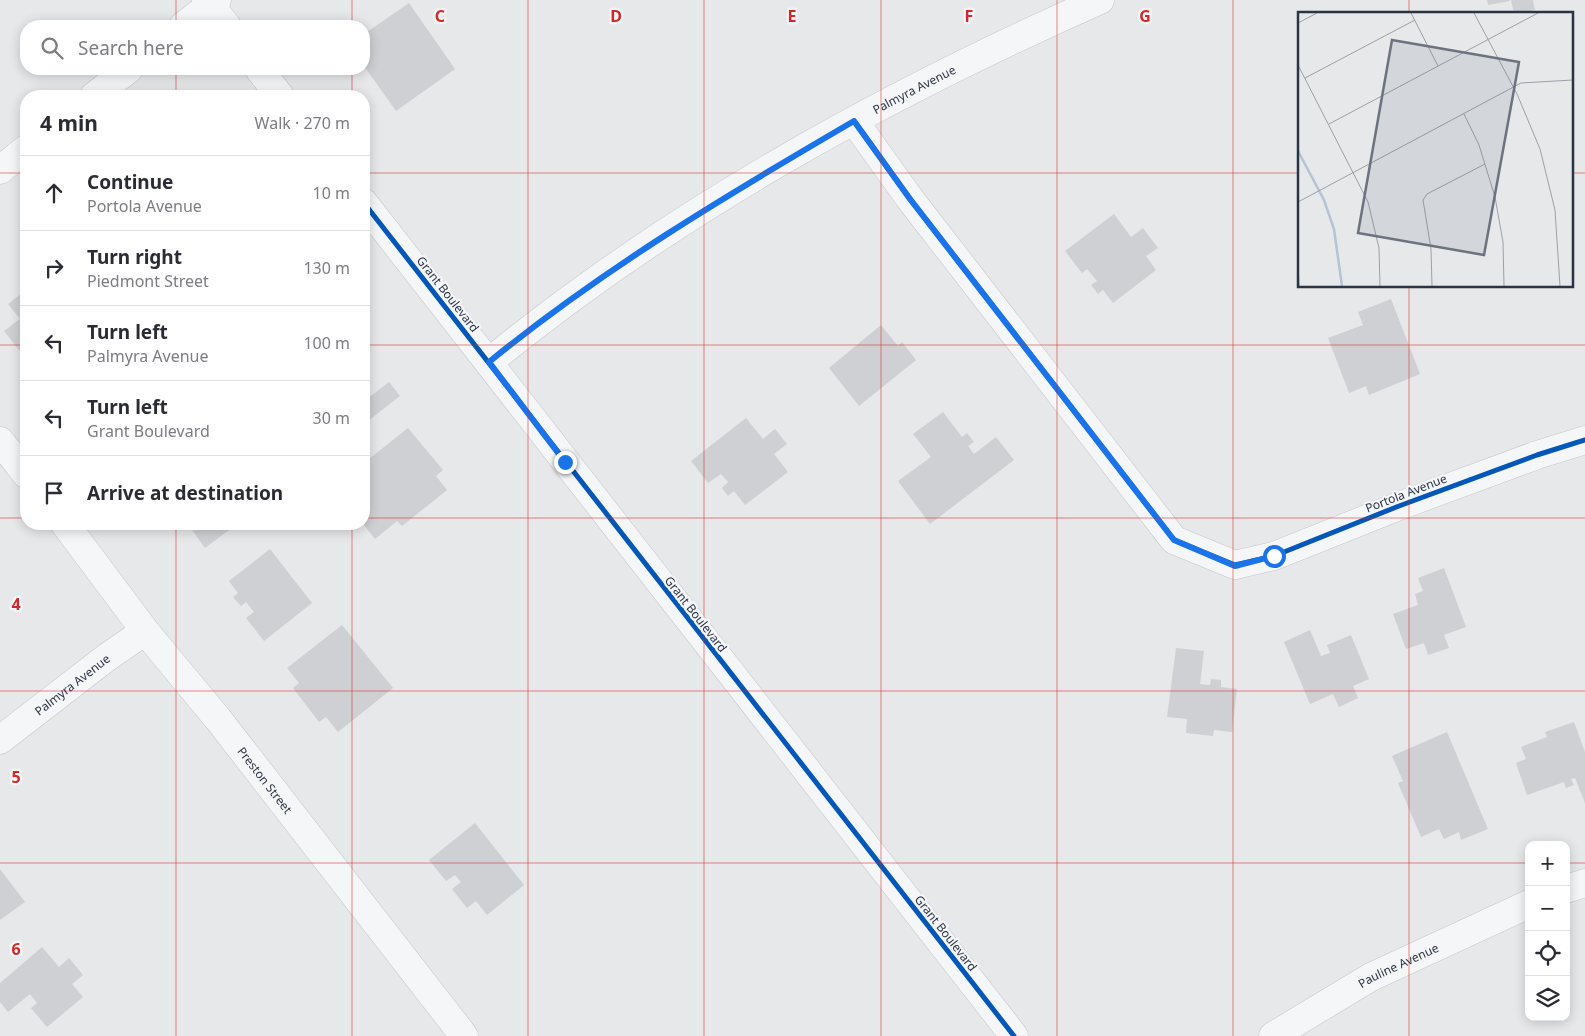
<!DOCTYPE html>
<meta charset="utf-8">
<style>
:root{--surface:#fff;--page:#f2f2f3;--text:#2b2b33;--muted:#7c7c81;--line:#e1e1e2}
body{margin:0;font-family:"Noto Sans",sans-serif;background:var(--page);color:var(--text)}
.controls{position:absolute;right:15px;bottom:15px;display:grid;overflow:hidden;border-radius:10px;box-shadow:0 2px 12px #0003}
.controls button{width:45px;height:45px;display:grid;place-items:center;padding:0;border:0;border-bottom:1px solid var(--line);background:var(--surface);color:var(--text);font:25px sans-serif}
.stop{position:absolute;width:15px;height:15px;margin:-11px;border:4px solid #1a73e8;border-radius:50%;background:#fff}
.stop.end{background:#1a73e8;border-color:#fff;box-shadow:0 1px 5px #0008}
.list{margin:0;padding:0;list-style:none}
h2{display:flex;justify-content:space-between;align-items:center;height:65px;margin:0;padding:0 20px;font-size:21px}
h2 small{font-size:16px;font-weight:400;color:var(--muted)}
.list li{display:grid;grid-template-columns:32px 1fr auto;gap:15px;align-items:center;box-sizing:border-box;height:75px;padding:0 20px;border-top:1px solid var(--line)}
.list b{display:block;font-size:19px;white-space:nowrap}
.list p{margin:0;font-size:16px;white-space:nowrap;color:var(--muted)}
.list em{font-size:16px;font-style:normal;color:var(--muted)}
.icon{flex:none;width:28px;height:28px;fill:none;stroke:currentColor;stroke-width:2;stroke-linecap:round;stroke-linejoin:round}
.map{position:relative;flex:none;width:1585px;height:1036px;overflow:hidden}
.search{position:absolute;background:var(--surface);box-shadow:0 2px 12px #0003;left:20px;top:20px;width:350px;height:55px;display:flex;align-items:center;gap:12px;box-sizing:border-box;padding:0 18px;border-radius:20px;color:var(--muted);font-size:19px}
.panel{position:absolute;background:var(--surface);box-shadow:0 2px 12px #0003;left:20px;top:90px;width:350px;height:440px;border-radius:20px}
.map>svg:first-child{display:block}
.building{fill:#ced0d3}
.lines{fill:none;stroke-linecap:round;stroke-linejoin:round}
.street-casing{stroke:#c4c6c8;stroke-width:29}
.street{stroke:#f5f6f7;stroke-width:28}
.cycleway-casing{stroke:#f4f6f9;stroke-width:8}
.cycleway{stroke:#0057b8;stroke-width:5}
.route{stroke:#1a73e8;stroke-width:6}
.grid{fill:none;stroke:#d62828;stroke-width:1;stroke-opacity:0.55}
.labels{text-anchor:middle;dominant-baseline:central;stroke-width:4.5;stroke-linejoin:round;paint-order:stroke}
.street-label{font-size:12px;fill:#2b3445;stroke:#f4f6f9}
.inset-river{fill:none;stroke:#b4c4d5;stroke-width:2.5}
.inset-road{fill:none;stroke:#9ba0a8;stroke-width:1}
.view{fill:#6c737f;fill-opacity:0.15;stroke:#6c737f;stroke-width:2.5}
.inset-edge{fill:none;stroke:#2b3445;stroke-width:2.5}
.grid-label{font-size:16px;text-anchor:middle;font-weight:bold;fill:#d62828;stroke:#f4f6f9;stroke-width:4.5;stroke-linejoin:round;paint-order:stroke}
</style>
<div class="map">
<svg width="1585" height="1036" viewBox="0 0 1585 1036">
<rect width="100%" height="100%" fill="#e6e8ea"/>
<!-- building -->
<g class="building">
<path d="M1487,0H1510V1L1488,5Z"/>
<path d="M1511,0H1533L1535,10L1514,14Z"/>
<path d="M409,3L455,69L396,111L364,66V46L369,42L364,34Z"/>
<path d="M1114,214L1131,237L1143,228L1158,248L1146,256L1156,270L1113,303L1103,290L1098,294L1091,285L1097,281L1087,269L1082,273L1065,251Z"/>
<path d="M26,290V359L4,331L20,319L8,304Z"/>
<path d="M1391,299L1420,374L1369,395L1366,386L1349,393L1328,338L1363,325L1358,312Z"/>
<path d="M881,325L898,346L902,342L916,360L859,406L829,368Z"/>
<path d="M389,382L400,396L364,424V395L367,399Z"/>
<path d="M943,412L962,437L967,433L974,442L968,446L974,454L996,437L1014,460L930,524L898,481L931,457L913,434Z"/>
<path d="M746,418L763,439L775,429L787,444L774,454L788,472L745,505L734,491L728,496L722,488L728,482L721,474L708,483L691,461Z"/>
<path d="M408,428L443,470L436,476L447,490L402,526L397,521L375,539L364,525V485L367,483L364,479V463Z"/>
<path d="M195,524H237L205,548L190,527Z"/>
<path d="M270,549L312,603L264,641L246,618L254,612L246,602L241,606L233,597L238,593L229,581Z"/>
<path d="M1444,568L1466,627L1444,635L1449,648L1428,655L1424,643L1406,649L1393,614L1418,605L1415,594L1423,591L1418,578Z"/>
<path d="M342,625L393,688L338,732L326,717L319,722L293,688L299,683L287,668Z"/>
<path d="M1310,630L1321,656L1330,653L1327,645L1351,635L1369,679L1353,686L1358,698L1339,707L1333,694L1310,704L1284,642Z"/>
<path d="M1176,648L1204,651L1200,684L1210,685L1211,679L1221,680V687L1237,689L1232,732L1214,730L1213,736L1186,733L1187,719L1167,717Z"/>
<path d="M1574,722L1585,752V803L1575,778L1571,779L1574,785L1566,788L1564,782L1527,795L1516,763L1526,759L1521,747L1547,737L1545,732Z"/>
<path d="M1447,732L1488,829L1461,840L1459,832L1444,839L1439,829L1421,837L1398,783L1403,781L1392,756Z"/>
<path d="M475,823L524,885L487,915L476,901L467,908L452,889L461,882L455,875L446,881L429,860Z"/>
<path d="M0,869L25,902L0,920Z"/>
<path d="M42,947L59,967L69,958L83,975L72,984L83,997L47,1027L31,1008L37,1003L30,994L8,1012L0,1002V983Z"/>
</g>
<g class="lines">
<!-- street casing -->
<g class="street-casing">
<g id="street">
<path d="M206,0L227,26"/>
<path d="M183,26L217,0"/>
<path d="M259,69L280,96"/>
<path d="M94,96L129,69"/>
<path d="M854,121L910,199L1174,540L1235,565L1274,556L1399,506L1537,455L1585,440"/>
<path d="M0,170L26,149"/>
<path d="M364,203L1014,1036"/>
<path id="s1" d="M489,362C672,212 884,96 1100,0"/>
<path d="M0,441L26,474"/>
<path id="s2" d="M65,524L145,631L218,719L464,1036"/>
<path id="s3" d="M0,740L106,658L145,631"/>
<path d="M1566,889L1585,883"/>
<path id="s4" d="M1273,1036L1371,977L1529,904"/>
</g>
</g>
<!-- street -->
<use href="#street" class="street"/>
<!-- cycleway casing -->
<g class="cycleway-casing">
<g id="cycleway">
<path d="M854,121L910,199L1174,540L1235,565L1274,556L1399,506L1537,455L1585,440"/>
<path d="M364,203L1014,1036"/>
</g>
</g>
<!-- cycleway -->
<use href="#cycleway" class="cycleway"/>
</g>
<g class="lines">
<!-- route -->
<path class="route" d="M565,462L489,362C603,269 727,195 854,121L910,199L1174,540L1235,566L1274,556"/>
</g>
<!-- grid -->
<path class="grid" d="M176,0V26M352,0V26M528,0V1036M704,0V1036M881,0V1036M1057,0V1036M1233,0V1036M1409,0V14M176,69V96M352,69V96M0,173H26M364,173H1299M1571,173H1585M1409,286V1036M0,345H26M364,345H1585M0,518H26M364,518H1585M176,524V1036M352,524V1036M0,691H1585M0,863H1529M1566,863H1585"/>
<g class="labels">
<!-- street labels -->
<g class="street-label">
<text stroke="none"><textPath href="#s1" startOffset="506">Palmyra Avenue</textPath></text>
<text transform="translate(448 294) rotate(52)">Grant Boulevard</text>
<text transform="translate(1406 493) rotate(-21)">Portola Avenue</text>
<text transform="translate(696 614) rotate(52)">Grant Boulevard</text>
<text stroke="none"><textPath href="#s3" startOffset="91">Palmyra Avenue</textPath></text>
<text stroke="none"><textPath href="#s2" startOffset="325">Preston Street</textPath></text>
<text transform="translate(946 933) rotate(52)">Grant Boulevard</text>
<text stroke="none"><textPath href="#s4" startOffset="144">Pauline Avenue</textPath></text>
</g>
</g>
<!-- overview -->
<g transform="translate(1298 12)">
<rect width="275" height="275" fill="#e6e8ea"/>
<path class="inset-river" d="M0,139L26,188L36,217L44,274"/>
<path class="inset-road" d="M113,1L140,54M176,1L219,82L242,137L257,198L262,274M0,11L19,1M0,53L70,190L81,236L82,274M7,66L117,8M166,102L181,133L197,185L205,230L206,274M31,112L240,1M0,190L223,71L275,68M0,250L1,274M134,274L133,237L125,188L129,182L187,152"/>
<path class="view" d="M94,28L221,50L186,243L60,221Z"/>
<rect width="275" height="275" class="inset-edge"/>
</g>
<g class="grid-label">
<text x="440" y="22">C</text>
<text x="616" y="22">D</text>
<text x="792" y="22">E</text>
<text x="969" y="22">F</text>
<text x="1145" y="22">G</text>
<text x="16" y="610">4</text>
<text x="16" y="783">5</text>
<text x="16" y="955">6</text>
</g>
</svg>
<div class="controls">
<button>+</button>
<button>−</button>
<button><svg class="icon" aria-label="locate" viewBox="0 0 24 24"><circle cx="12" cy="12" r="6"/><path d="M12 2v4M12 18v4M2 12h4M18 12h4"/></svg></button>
<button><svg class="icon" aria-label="layers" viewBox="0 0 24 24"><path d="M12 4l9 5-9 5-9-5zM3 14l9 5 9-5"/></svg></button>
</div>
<div class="stop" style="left:1274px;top:556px"></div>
<div class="stop end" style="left:565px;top:462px"></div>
<div class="search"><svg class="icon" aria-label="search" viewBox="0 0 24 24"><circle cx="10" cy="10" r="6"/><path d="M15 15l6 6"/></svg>Search here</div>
<section class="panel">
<h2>4 min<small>Walk · 270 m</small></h2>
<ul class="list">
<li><svg class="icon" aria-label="ahead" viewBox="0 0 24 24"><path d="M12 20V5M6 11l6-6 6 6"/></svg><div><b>Continue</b><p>Portola Avenue</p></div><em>10 m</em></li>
<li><svg class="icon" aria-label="right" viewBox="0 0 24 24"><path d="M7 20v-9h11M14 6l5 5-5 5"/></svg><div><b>Turn right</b><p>Piedmont Street</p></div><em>130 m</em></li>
<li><svg class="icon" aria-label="left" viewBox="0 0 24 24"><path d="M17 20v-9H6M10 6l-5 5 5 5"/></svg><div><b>Turn left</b><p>Palmyra Avenue</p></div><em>100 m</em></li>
<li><svg class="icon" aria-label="left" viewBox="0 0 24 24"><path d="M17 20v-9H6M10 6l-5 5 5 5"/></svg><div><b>Turn left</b><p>Grant Boulevard</p></div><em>30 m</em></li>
<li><svg class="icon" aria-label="arrive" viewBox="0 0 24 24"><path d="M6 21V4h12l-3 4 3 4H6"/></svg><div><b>Arrive at destination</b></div></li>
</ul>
</section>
</div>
